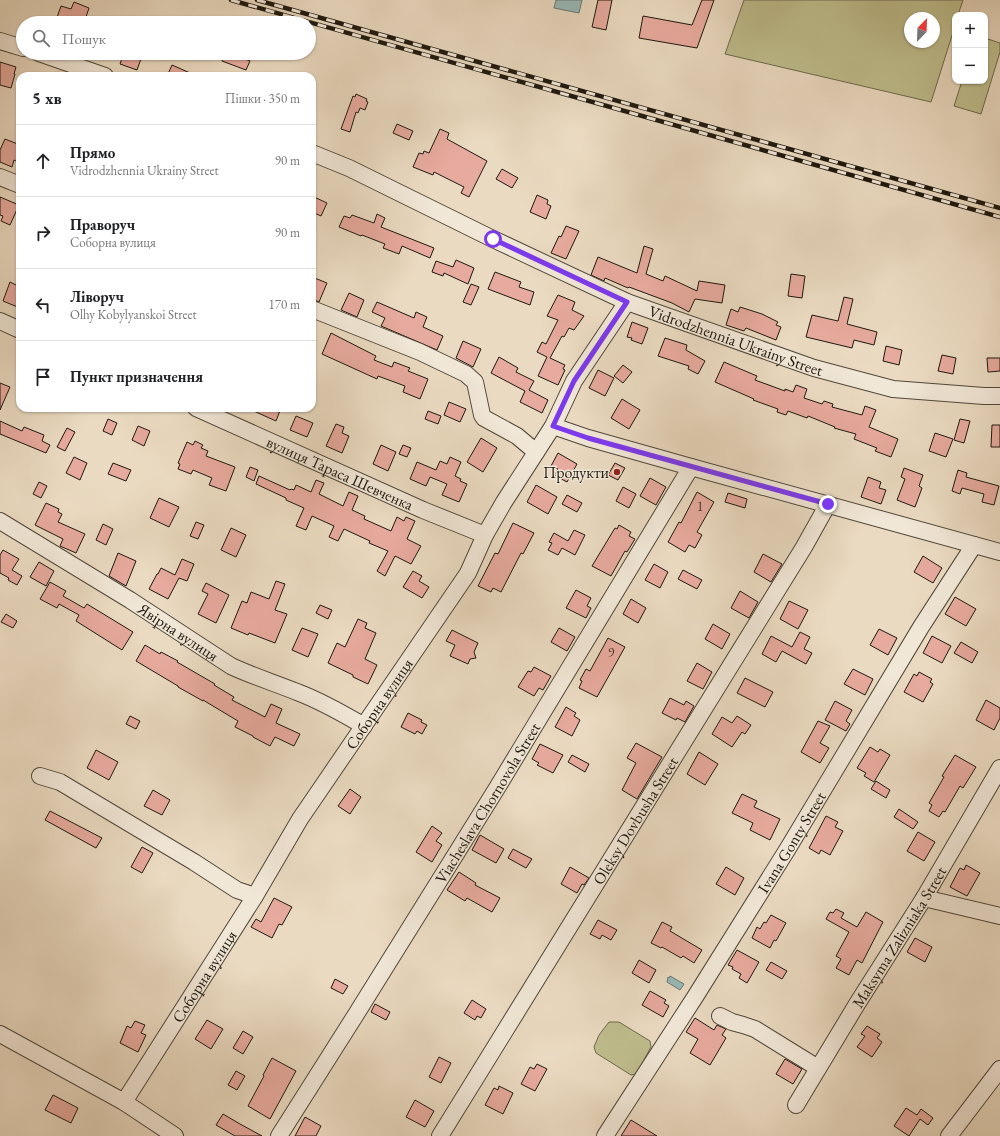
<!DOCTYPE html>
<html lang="uk">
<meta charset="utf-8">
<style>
:root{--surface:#fff;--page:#f6f6f6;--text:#202124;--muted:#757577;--line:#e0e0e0}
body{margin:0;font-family:"EB Garamond",serif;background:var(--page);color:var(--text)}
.controls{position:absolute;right:12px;top:12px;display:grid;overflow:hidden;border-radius:8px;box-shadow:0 1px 3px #0004}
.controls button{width:36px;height:36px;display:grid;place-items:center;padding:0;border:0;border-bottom:1px solid var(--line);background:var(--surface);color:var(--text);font:20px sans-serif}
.compass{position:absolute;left:904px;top:12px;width:36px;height:36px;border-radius:50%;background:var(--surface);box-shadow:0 1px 3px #0004;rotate:23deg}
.stop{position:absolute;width:12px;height:12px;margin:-9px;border:3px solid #7c3aed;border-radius:50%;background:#fff}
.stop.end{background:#7c3aed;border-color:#fff;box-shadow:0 1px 4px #0008}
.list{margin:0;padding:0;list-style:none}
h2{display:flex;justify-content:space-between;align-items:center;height:52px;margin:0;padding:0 16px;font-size:17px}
h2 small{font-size:13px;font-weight:400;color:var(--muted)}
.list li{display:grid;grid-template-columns:26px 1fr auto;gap:12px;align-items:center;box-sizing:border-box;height:72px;padding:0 16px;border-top:1px solid var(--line)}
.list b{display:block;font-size:15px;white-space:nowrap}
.list p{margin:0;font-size:13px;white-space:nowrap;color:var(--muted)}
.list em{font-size:13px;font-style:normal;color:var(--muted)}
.icon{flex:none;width:22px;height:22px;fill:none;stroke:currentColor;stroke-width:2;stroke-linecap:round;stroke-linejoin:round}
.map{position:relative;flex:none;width:1000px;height:1136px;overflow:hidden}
.search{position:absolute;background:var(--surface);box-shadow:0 1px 3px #0004;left:16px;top:16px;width:300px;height:44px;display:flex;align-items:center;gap:10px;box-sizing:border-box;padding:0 14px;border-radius:22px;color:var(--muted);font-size:15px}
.panel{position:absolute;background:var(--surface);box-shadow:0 1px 3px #0004;left:16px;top:72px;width:300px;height:340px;border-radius:12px}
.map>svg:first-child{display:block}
.green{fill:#bfbd8d;stroke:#6e6a4e;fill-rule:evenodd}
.water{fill:#99bab9;stroke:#687975}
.building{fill:#e7aa9e;stroke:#1e180e}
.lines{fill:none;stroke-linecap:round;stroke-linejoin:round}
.minor-casing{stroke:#51483b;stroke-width:18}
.minor{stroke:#f1e7d7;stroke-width:16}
.rail-casing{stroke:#1e180e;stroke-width:4.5}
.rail{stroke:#f1e7d7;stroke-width:3;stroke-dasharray:9;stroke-linecap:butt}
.route{stroke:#7c3aed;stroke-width:5}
.poi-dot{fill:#8f2418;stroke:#f1e7d7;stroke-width:1.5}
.labels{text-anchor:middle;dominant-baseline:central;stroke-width:3;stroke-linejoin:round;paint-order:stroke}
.number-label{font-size:14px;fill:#503c32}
.street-label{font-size:16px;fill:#1e180e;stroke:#f1e7d7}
.poi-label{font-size:16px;fill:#1e180e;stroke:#f1e7d7;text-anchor:end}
</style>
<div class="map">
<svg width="1000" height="1136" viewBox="0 0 1000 1136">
<rect width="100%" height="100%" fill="#eadac1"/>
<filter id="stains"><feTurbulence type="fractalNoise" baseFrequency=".005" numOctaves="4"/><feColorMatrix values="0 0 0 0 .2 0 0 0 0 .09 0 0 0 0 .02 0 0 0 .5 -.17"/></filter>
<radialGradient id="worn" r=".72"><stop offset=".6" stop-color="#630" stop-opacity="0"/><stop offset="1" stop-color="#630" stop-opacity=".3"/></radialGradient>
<!-- green -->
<g class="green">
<path d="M744,0H963L958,15H955V26L931,102L725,54ZM910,18H934V42H910Z"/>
<path d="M985,38L1000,43V52L981,114L954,106L962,81H985Z"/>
<path d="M609,1022H619L650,1041L651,1047L636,1074L631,1075L596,1053L594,1047L599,1035Z"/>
</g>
<!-- water -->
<g class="water">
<path d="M556,0H582L579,13L554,8Z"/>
<path d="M670,976L684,984L680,990L667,982L668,977L669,978Z"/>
</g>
<!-- building -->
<g class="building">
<path d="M598,0H612L606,30L592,27Z"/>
<path d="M702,0H714L697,48L639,38L643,16L692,25Z"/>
<path d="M74,2L89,8L84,23H55L61,6L71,9Z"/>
<path d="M124,53H143L137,70L120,64Z"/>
<path d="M225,53H230L250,61L246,70L222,61Z"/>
<path d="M0,62L16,67L14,74H15L11,88L0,85Z"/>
<path d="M172,65L197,76H167Z"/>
<path d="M356,94L367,99L366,101L368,102L365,110L360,108L358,113L356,112L350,132L341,129L353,96L355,97Z"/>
<path d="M397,124L413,131L409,140L393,133Z"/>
<path d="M440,129L449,133L447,139L487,161L469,197L461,193L464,187L434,172L433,175L413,167L419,153L423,154L424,151L429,153Z"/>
<path d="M5,139L20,145V163L14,160L12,167L0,162V150Z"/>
<path d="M502,169L518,178L512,188L496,179Z"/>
<path d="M537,195L548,200L547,204L551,206L546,219L530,212Z"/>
<path d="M312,196L327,203L321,216L312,212Z"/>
<path d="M0,197L19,205L10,225L1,221L3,216L0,215Z"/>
<path d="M377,214L385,218L381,227L434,248L430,258L402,246L399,254L383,248L385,244L362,235L361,236L339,227L344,216L350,218L352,215L374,223Z"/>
<path d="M566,226L579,231L566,259L551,253L559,236L561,237Z"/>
<path d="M644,246L653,249L646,274L663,281L665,276L697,291L699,281L725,285L722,303L695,299L689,312L672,303L629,287L628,288L605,278L604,281L591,275L598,257L637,273Z"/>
<path d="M456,260L474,268L468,284L444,273L443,276L432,272L436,261L453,267Z"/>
<path d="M495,272L521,282L519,287L534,292L530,305L488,289Z"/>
<path d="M791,274L805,276L802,298L788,296Z"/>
<path d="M312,277L327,283L319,302L312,299Z"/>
<path d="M10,282L20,287V308L3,301Z"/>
<path d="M471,284L479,287L471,305L463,302Z"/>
<path d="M349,293L364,300L357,317L341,310Z"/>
<path d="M558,295L575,302L572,310L584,316L574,330L569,328L564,337L562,336L550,358L565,365L563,369L565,370L558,385L538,376L547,357L537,352L542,342L546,344L558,320L547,316Z"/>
<path d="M844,297L853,299L847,324L877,332L874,345L854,340L852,348L806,337L812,315L838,321Z"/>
<path d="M377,302L414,318L416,312L427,317L423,327L443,336L437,350L381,326L385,318L372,312Z"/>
<path d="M740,307L762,314L778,322L776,325L781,327L776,340L746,328L744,331L726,325L731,309L738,312Z"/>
<path d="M632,322L648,328L642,344L631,340L632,338L627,337Z"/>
<path d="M331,333L376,356L374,360L392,367L394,362L410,368L408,371L428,379L420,399L403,392L405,386L378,376L377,379L322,354Z"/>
<path d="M665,338L687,345L686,350L705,361L698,374L688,369L689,366L658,356Z"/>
<path d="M463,341L481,349L473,367L456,358Z"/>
<path d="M886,346L902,350L899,365L883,361Z"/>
<path d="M942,355L956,358L953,374L938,371Z"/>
<path d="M499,357L518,368L516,372L534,381L529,390L548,400L542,413L520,402L525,391L491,373Z"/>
<path d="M987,358H1000V371L988,372Z"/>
<path d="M724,362L757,376L755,380L785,391V389L793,392L796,385L807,389L804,398L822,404L824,401L833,404L832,407L862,415L865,406L876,410L869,427L898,439L891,457L875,451L877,448L854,439L856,434L834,428L835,427L808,416L807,418L788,411L786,415L777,412L778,409L753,400L754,399L715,382Z"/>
<path d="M623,365L632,372L623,383L614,376Z"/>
<path d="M598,370L614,378L605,396L589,388Z"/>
<path d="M0,383L10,387L0,410Z"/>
<path d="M622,399L640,410L629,429L611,418Z"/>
<path d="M449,402L466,409L460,422L444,415Z"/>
<path d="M247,408H281L276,421Z"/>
<path d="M428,411L441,416L438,424L425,419Z"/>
<path d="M296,416L313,423L307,437L290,430Z"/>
<path d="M108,419L117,423L112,435L103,431Z"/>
<path d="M960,419L970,421L964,443L954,440Z"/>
<path d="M0,421L22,431L24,427L44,435L42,441L50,445L46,453L0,434Z"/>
<path d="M336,424L344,427L342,433L349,436L342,453L326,446Z"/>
<path d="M992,425H1000V447H991Z"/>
<path d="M138,426L150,431L144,446L132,440Z"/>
<path d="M67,428L75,432L65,451L57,447Z"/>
<path d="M935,433L953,439L946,457L929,451Z"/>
<path d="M481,438L497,448L483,472L467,462Z"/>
<path d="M195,441L203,445L201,448L208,451L206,456L235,467L226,491L209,485L212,478L193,470L191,474L178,469L180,464L178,463L187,442L193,445Z"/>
<path d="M381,445L396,452L388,471L373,464Z"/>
<path d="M403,445L411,448L407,457L399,454Z"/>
<path d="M558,453L577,464L567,482L554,475L558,469L551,466Z"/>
<path d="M74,457L87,463L80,480L66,473Z"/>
<path d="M450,457L461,462L455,476L461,479L460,481L467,484L459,502L442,495L447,484L430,477L426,486L410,479L417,462L436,470L440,461L447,464Z"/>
<path d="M113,463L131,470L126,481L108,474Z"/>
<path d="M615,463L625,468L618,480L608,475Z"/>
<path d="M250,467L258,470L254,481L246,477Z"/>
<path d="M904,468L923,475L919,486L922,488L915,507L897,500L905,479L901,477Z"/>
<path d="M958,470L967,473L966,477L999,486L994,505L982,502L984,494L962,488L960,494L952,491Z"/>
<path d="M259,476L290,490L291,489L294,490L296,485L311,492L316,480L324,483L319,494L343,506L349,492L358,496L352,510L365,516L364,519L391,531L397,517L404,521L406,517L415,521L407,539L421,546L411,564L395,556L385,576L377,571L388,551L369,543L370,541L344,529L338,541L329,537L334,526L312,516L306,530L296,526L304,508L286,500V498L256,484Z"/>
<path d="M868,477L881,482L879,488L886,490L881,504L861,497Z"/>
<path d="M650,478L666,487L656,505L640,496Z"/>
<path d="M39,482L47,486L41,498L33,494Z"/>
<path d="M536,485L557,497L548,514L527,502Z"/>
<path d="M623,487L636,494L629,508L616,501Z"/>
<path d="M697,492L714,502L697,532L702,535L695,548L689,545L685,552L668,542L679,522L681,523Z"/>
<path d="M728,493L747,499L745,508L725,502Z"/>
<path d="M567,495L582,503L577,512L562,504Z"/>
<path d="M159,498L179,507L169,527L150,518Z"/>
<path d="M46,503L59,509L58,512L62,514L58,522L85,534L76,553L60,546L63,539L35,525Z"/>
<path d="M196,522L204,525L198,539L190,536Z"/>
<path d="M513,523L534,533L523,554L521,553L501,592L493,588L491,592L478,586L495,553L498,554Z"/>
<path d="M103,524L113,529L106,545L96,540Z"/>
<path d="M619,525L631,532L629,536L635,539L627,552L625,551L611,576L592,566L615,528L617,529Z"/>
<path d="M231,528L246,535L236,557L221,550Z"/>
<path d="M574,530L585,535L575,555L562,548L558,555L548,550L552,543L549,542L554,533L568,541Z"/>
<path d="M3,550L19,559L12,570L22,576L17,585L8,580L9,578L0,573V555Z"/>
<path d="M118,553L136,561L126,586L109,576Z"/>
<path d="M763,554L782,564L771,582L754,572Z"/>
<path d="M923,556L942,568L933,583L914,572Z"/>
<path d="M182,559L194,564L187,581L179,578L168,599L149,589L157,574H158L161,568L175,575Z"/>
<path d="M39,562L54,571L46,586L30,577Z"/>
<path d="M654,564L668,572L660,588L645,580Z"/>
<path d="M683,570L702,580L697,589L678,579Z"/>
<path d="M413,571L422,576L419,581L429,587L422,598L403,587Z"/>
<path d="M276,581L285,584L275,610L287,614L275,643L249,633L248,635L231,628L242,601L247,603L251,592L269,599Z"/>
<path d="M50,582L66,591L63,596L84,608L87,604L133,632L122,650L76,621L79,615L59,604L57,608L40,599Z"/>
<path d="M206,583L229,595L216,623L198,614L208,594L202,591Z"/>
<path d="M576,590L591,598L587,606L591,608L586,618L566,608Z"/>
<path d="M740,591L758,602L749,618L731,608Z"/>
<path d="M955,597L976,609L966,626L945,614Z"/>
<path d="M631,599L646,608L638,623L623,614Z"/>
<path d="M789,601L808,610L798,629L780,619Z"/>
<path d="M320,605L332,610L328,619L316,613Z"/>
<path d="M6,614L17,621L13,628L1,622Z"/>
<path d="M358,619L367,623L365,628L376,633L365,659L377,665L368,684L353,677V675L328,663L337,643L345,647Z"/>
<path d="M713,624L730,634L722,649L705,639Z"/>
<path d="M302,628L318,634L308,657L292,650Z"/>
<path d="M559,628L575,637L567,651L551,642Z"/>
<path d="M879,629L897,638L888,655L870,645Z"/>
<path d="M452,630L478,643L474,652L476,658L470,659L468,664L450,656L455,645L446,641Z"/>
<path d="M800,632L810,637L804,649L812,653L806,664L782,651L776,662L762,654L771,636L792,647Z"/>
<path d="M932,636L951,646L942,663L923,653Z"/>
<path d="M608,638L625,647L597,697L579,688L582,681L580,680L586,669L590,671Z"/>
<path d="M961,642L978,652L972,663L954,653Z"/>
<path d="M145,645L160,654L161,652L178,661L177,662L215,684L214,685L234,697L232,700L265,717L271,704L282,709L276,723L300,734L294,746L275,737L270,746L253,737V736L235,727L238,721L203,700V701L178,687V686L136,661Z"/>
<path d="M697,663L712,672L703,689L687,681Z"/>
<path d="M534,667L551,676L543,690L539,688L534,696L518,687L528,671L531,672Z"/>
<path d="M853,669L873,679L865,695L844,684Z"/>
<path d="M919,672L932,679L930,682L933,684L923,702L904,692L914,674L917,676Z"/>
<path d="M745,678L773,692L765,707L737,693Z"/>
<path d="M670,698L684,705L686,701L694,706L685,722L677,718L676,720L662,713Z"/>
<path d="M986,700L1000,708V718L994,730L976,720Z"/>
<path d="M835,701L852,710L846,721L850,724L846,731L825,720Z"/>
<path d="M566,707L576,713L574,716L580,720L572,736L555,727Z"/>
<path d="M408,713L422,720L421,722L427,725L422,734L417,731L415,734L401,727Z"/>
<path d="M130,716L140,721L136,729L126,724Z"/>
<path d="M737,716L751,725L745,734L742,732L732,747L712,734L722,717L732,723Z"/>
<path d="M818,721L830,726L820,743L829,748L820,763L801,752Z"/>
<path d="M636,743L662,757L637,799L622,790L636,763L627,758Z"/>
<path d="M540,744L563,755L553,773L537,765L539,763L532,759Z"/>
<path d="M870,747L878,752L880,749L890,755L874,782L864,776L866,773L857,768Z"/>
<path d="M96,750L118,762L109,780L87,768Z"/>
<path d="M699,752L718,764L705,785L687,774Z"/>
<path d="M572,755L589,764L585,772L568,762Z"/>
<path d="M955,755L976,767L963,788L960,786L945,812L943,811L939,817L929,811L932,805L929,803L944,777L942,776Z"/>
<path d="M876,781L890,790L886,798L871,789Z"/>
<path d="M350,789L361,797L350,814L338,806Z"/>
<path d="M153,790L170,800L162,815L144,806Z"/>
<path d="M742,794L757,801L754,807L780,819L770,840L750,830L753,823L732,813Z"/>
<path d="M899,809L918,822L913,829L894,817Z"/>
<path d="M50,811L102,838L96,848L45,820Z"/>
<path d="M826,816L838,822L835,827L843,831L830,855L821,850L819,854L809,848Z"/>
<path d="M432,826L442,833L436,841L442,845L432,862L416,852Z"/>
<path d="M918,832L935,842L924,861L907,851Z"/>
<path d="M480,835L504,849L496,863L472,850Z"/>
<path d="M142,847L153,853L142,873L131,867Z"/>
<path d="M513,849L532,859L526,868L508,858Z"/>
<path d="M966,865L980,873L967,896L950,887L960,868L964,870Z"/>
<path d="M570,867L589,878L584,885L582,884L577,893L561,884Z"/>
<path d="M726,867L744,878L735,895L716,884Z"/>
<path d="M459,872L476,883L475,885L500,898L492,912L467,898L465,901L447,890Z"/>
<path d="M274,898L292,907L282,925L279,924L272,938L251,927L256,919L261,922Z"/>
<path d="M836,909L844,913L841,918L857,927L866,912L883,922L862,963L857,960L849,975L836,968L841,959L836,956L849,932L826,919L830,912L833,913Z"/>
<path d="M771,915L786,923L776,941L774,940L770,948L752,938L757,927L760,929L764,922L766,923Z"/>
<path d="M598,920L617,930L611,940L602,935L600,939L590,934Z"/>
<path d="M662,922L672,927L670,931L702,950L694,963L683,956L681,958L662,947L661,948L651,943Z"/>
<path d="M915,938L932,947L925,962L907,952Z"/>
<path d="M737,950L759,962L747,983L739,978L741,974L732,969L733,967L728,965Z"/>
<path d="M639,960L656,970L649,983L632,973Z"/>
<path d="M771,962L787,971L782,979L766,970Z"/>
<path d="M335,979L348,986L343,994L331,988Z"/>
<path d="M650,991L666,1000L664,1003L669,1006L663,1017L642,1005Z"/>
<path d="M472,1000L486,1009L481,1018L477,1016L475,1020L464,1013Z"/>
<path d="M375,1004L390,1012L386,1020L371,1012Z"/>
<path d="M695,1018L714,1030L717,1025L726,1029L722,1035L726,1038L710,1065L690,1053L698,1039L686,1032Z"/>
<path d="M207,1020L223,1029L211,1049L195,1039Z"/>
<path d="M135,1021L145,1025L141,1033L146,1035L138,1052L120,1043L127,1026L131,1028Z"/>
<path d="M867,1026L880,1034L877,1038L882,1042L872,1057L857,1047L865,1036L861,1034Z"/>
<path d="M243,1031L253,1037L243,1054L233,1048Z"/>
<path d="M439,1057L451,1063L441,1083L429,1077Z"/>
<path d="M272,1058L296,1071L270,1119L248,1106L264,1076L263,1075Z"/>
<path d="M785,1059L802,1069L793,1084L776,1074Z"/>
<path d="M537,1064L547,1069L535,1091L521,1084L530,1067L534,1069Z"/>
<path d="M236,1071L245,1076L237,1090L228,1085Z"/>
<path d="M499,1086L513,1093L503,1114L485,1105L494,1088L498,1090Z"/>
<path d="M53,1095L78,1108L71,1123L45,1110Z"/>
<path d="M415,1100L434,1111L425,1127L406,1117Z"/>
<path d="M906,1108L917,1115L921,1109L933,1118L928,1125L920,1119L909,1136L894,1126Z"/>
<path d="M223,1114L240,1124L262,1136H235L216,1125Z"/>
<path d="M305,1117L321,1126L316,1136H295Z"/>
<path d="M631,1120L657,1136H621Z"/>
</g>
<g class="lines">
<!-- minor casing -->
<g class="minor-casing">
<g id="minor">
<path d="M0,41L23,48"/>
<path d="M39,53L105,76"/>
<path id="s1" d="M312,153L349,168L493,239L627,302L814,368L893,389L984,396H1000"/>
<path d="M0,177L20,185"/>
<path d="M312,309L420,352L466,374L475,382L482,415L484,418L517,436L536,452"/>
<path d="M0,321L20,330"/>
<path id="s2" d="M196,408L423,510L485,535"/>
<path d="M553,426L588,438L691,467L1000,552"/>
<path id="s3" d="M0,521L130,600L231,666C252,676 275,683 297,692C321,701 342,713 364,726"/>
<path d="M40,776L60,782L194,862L237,890L255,896"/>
<path d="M924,898L1000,916"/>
<path d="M720,1016L732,1022L743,1025L755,1029L818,1068"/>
<path d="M0,1034L124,1102L175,1136"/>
<path id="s4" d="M124,1102L255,896L300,819L468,573L485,535L504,502L553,426L574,381L627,302"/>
<path id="s5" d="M796,1105L857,1004L924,898L1000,768"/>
<path id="s6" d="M279,1136L355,1016L497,788L691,467"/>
<path id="s7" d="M440,1136L804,547L828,504"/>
<path id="s8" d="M605,1136L695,997L787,850L921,627L974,545"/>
<path d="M949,1136L1000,1069"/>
</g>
</g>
<!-- minor -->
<use href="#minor" class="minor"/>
<!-- rail casing -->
<g class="rail-casing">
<g id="rail">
<path d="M231,0L1000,217"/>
<path d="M257,0L1000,208"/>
</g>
</g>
<!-- rail -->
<use href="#rail" class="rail"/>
</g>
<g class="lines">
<!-- route -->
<path class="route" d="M493,239L627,302L574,381L553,426L588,438L828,504"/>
</g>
<!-- markers -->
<circle class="poi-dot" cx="617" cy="472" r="4"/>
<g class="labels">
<!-- number labels -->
<g class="number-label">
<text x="700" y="506">1</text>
<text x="611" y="652">9</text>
</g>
<!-- street labels -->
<g class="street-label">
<text stroke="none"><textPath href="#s1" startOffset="464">Vidrodzhennia Ukrainy Street</textPath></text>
<text stroke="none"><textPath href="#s2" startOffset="158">вулиця Тараса Шевченка</textPath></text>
<text stroke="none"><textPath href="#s3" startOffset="210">Явірна вулиця</textPath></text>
<text stroke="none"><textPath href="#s4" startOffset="473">Соборна вулиця</textPath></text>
<text stroke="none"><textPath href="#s6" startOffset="393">Viacheslava Chornovola Street</textPath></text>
<text stroke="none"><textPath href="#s7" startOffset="371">Oleksy Dovbusha Street</textPath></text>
<text stroke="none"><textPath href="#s8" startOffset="348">Ivana Gonty Street</textPath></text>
<text stroke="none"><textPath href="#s5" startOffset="197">Maksyma Zalizniaka Street</textPath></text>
<text stroke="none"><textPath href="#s4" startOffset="149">Соборна вулиця</textPath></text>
</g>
<!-- poi labels -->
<g class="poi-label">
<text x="609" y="472">Продукти</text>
</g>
</g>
<rect width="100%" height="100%" filter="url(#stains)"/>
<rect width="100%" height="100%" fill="url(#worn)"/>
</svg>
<div class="controls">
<button>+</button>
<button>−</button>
</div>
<svg class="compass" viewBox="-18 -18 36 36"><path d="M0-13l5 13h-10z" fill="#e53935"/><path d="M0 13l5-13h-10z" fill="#757577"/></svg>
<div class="stop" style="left:493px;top:239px"></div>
<div class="stop end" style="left:828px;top:504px"></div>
<div class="search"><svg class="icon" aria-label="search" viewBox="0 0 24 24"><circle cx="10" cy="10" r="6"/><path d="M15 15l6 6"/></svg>Пошук</div>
<section class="panel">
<h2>5 хв<small>Пішки · 350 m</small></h2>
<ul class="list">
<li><svg class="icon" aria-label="ahead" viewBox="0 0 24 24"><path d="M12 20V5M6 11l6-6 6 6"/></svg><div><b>Прямо</b><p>Vidrodzhennia Ukrainy Street</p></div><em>90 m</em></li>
<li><svg class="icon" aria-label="right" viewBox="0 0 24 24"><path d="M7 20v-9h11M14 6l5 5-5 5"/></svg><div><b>Праворуч</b><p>Соборна вулиця</p></div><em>90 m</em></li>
<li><svg class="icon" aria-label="left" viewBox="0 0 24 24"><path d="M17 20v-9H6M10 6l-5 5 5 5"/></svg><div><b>Ліворуч</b><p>Olhy Kobylyanskoi Street</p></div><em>170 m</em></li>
<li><svg class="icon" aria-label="arrive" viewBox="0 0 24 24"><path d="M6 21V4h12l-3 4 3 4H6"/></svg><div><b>Пункт призначення</b></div></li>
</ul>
</section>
</div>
